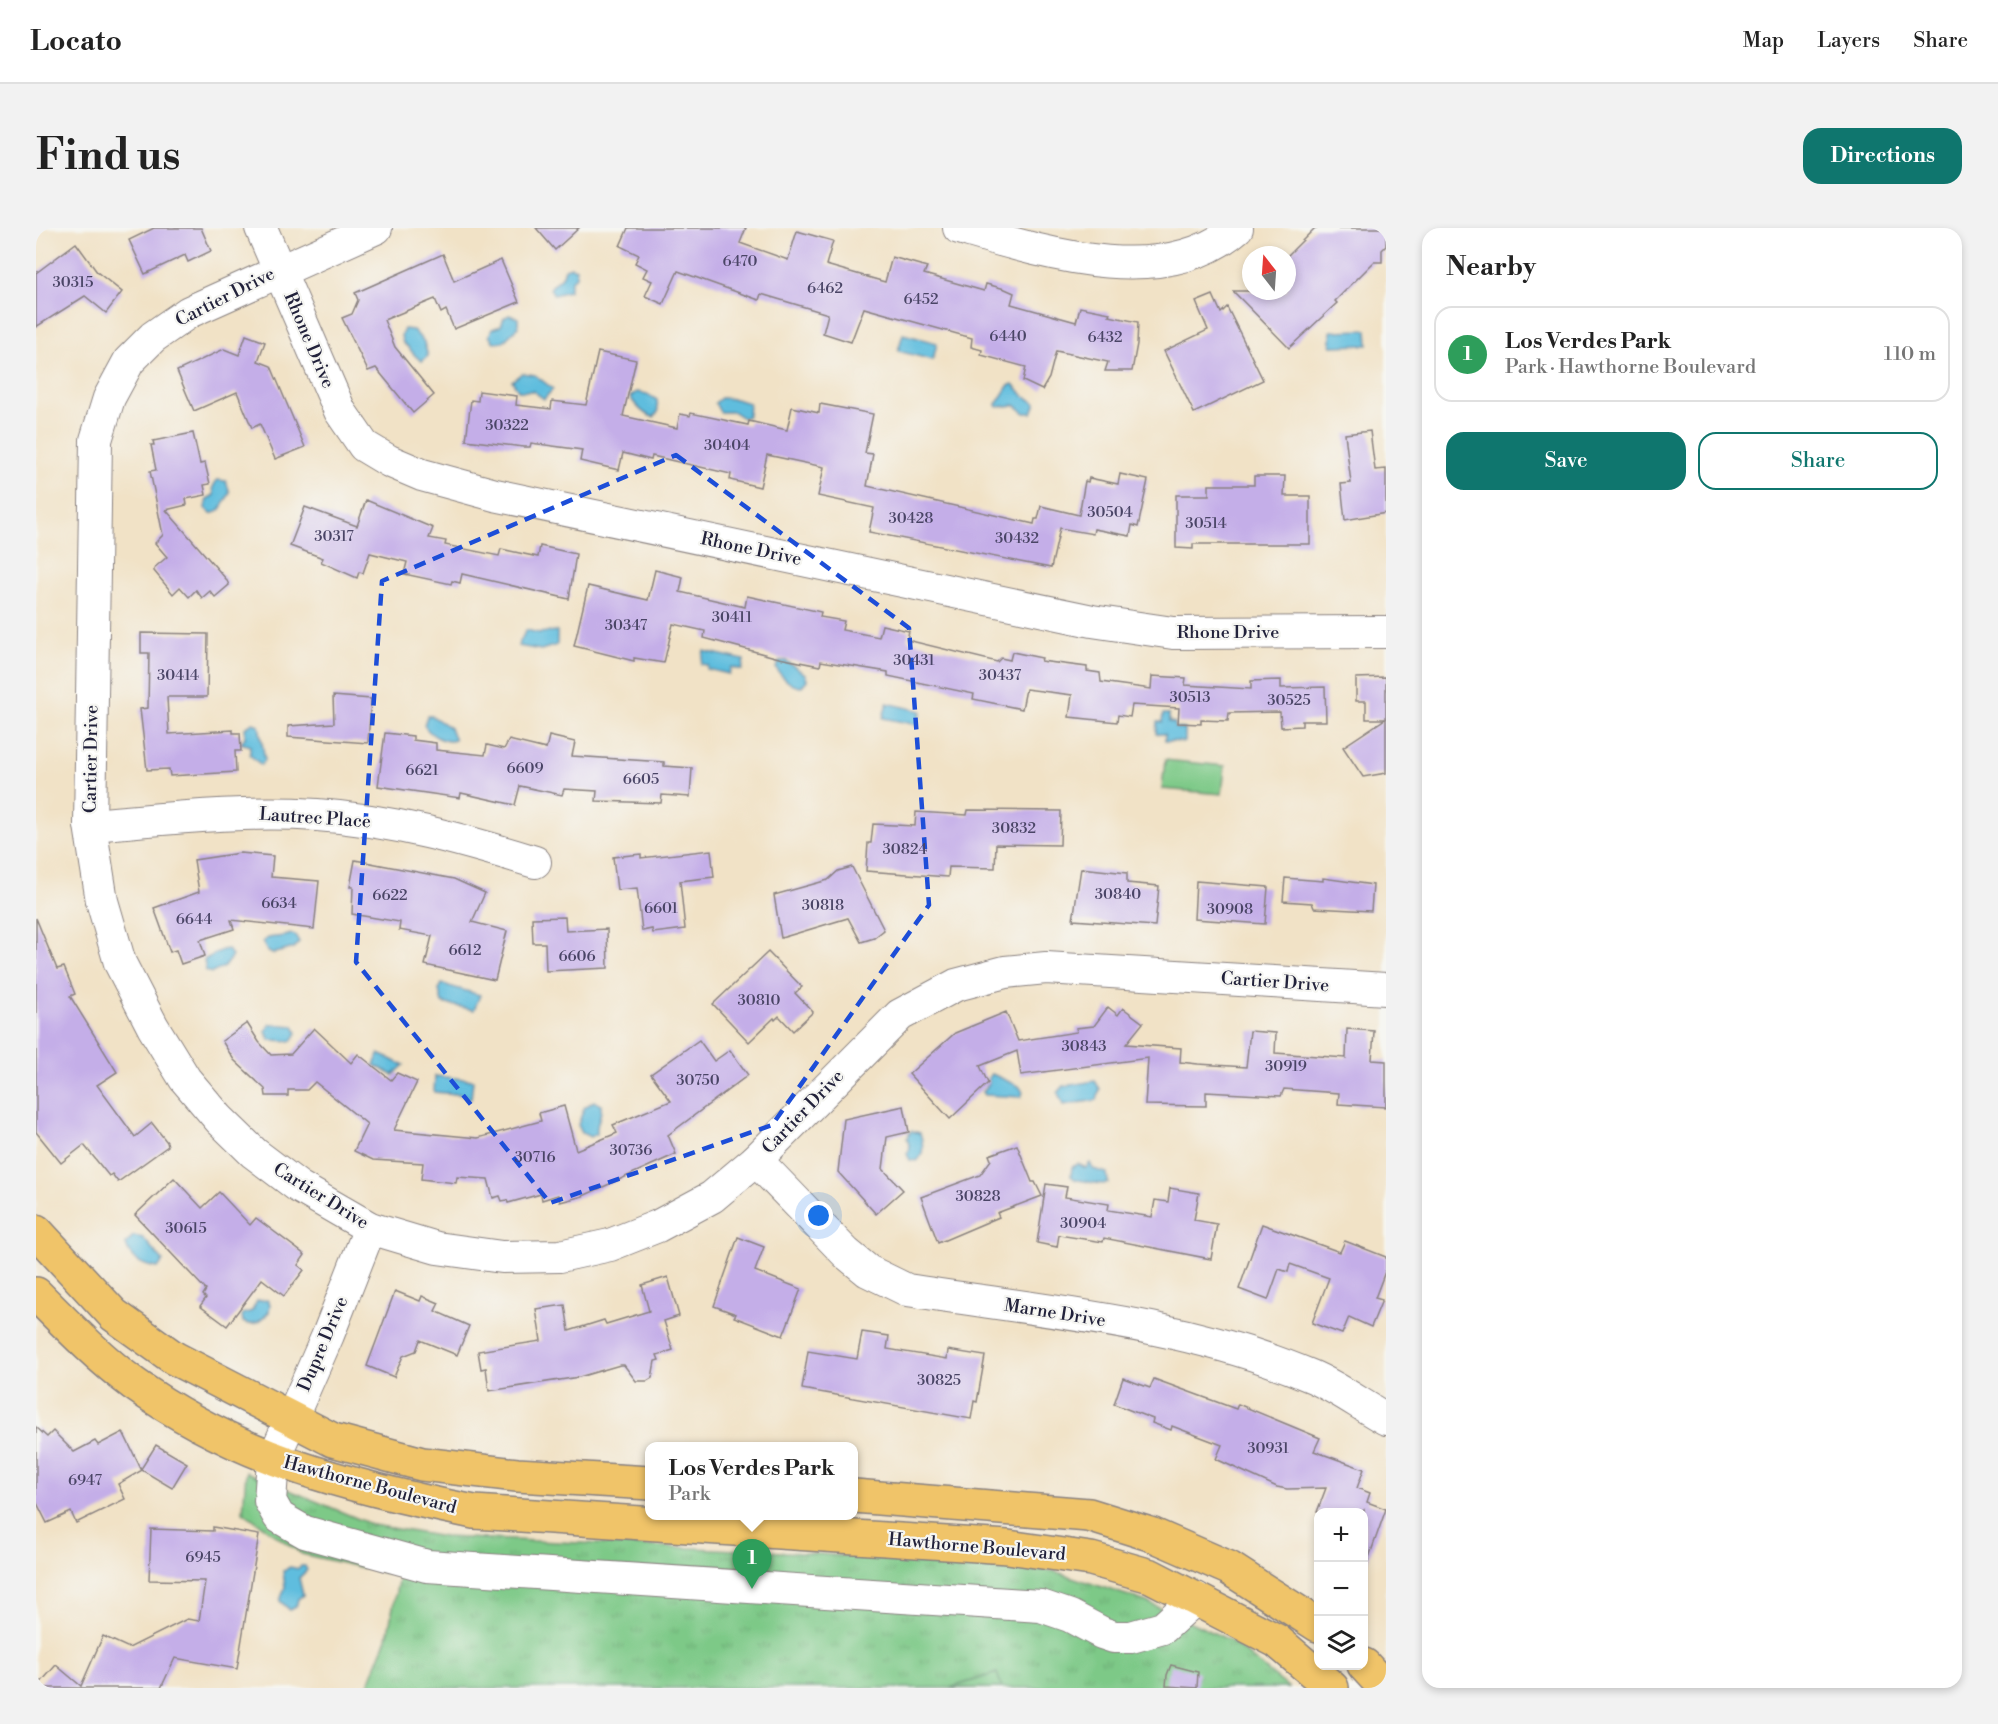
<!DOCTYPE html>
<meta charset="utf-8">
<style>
:root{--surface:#fff;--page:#f2f2f2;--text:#222;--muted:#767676;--line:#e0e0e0;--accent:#0f766e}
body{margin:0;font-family:"Libre Bodoni",serif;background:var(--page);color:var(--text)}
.controls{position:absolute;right:18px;bottom:18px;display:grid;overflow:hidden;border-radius:12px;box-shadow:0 3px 9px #0003}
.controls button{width:54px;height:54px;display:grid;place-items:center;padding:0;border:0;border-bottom:2px solid var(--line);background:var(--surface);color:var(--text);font:30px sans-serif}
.compass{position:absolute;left:1206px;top:18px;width:54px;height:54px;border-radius:50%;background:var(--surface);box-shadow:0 3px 9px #0003;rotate:343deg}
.you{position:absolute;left:783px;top:988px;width:21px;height:21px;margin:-15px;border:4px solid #fff;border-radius:50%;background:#1a73e8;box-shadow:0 0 0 9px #1a73e833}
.badge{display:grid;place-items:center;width:39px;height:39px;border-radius:50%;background:var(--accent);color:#fff;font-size:20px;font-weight:700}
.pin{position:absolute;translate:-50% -50px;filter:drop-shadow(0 2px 3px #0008)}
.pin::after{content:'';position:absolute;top:32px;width:21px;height:18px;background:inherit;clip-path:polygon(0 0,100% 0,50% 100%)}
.popup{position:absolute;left:609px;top:1214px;width:213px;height:78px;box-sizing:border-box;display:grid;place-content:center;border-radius:12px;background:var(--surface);filter:drop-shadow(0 2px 4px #0005);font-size:20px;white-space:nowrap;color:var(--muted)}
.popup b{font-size:22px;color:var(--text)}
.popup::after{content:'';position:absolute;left:50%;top:100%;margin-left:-12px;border:12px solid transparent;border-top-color:var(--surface)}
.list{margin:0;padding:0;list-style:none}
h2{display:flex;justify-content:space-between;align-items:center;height:78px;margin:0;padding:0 24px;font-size:26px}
h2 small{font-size:20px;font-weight:400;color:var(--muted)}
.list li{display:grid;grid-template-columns:39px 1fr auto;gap:18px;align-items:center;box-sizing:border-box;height:96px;margin:0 12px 12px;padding:0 12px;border:2px solid var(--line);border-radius:18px}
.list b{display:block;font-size:22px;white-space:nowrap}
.list p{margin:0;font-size:20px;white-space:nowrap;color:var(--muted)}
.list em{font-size:20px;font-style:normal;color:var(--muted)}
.actions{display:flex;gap:12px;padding:18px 24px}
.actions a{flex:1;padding:14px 0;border:2px solid var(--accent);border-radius:18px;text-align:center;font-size:21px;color:var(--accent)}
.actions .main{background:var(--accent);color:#fff}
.icon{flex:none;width:33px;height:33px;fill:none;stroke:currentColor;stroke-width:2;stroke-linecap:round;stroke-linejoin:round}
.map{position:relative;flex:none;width:1350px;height:1460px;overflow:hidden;border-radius:18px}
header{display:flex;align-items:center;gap:36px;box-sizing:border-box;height:84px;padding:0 30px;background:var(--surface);border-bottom:2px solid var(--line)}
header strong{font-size:28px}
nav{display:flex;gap:33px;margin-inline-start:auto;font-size:21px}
.intro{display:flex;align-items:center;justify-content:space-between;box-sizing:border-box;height:144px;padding:0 36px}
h1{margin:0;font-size:42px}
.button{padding:15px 27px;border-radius:18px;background:var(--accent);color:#fff;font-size:21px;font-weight:700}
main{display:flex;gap:36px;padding:0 36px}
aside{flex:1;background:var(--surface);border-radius:18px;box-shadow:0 3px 9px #0003}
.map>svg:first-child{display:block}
.grass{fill:url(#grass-tufts);stroke:#507661;stroke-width:1.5}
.pitch{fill:#7dc987;stroke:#507661;stroke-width:1.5}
.water{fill:#5fbdde;stroke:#40708c;stroke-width:1.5}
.building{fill:#c4aee8}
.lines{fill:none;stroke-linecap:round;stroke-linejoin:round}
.minor-casing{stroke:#8a8280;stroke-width:34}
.major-casing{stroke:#8a8280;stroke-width:36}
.minor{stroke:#fff;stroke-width:32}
.major{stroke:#f0c469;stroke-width:33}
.marked{fill:none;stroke:#1d4ed8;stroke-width:4.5;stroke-dasharray:12 8;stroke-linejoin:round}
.labels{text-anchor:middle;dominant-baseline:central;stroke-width:4.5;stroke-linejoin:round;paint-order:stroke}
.number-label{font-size:15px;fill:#4a4566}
.street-label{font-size:18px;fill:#22223b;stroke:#f6f6f2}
</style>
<header>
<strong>Locato</strong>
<nav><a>Map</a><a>Layers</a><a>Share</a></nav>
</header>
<div class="intro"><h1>Find us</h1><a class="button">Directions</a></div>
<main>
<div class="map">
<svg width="1350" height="1460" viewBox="0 0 1350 1460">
<defs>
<pattern id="grass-tufts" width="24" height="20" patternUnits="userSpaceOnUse" patternTransform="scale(1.5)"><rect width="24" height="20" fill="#7dc987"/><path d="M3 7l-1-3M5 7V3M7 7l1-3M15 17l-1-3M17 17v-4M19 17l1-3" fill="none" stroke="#6cac75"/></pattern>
</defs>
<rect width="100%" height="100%" fill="#f6f6f2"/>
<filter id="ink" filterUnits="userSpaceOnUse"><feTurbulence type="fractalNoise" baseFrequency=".0167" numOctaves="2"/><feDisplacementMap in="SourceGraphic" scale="12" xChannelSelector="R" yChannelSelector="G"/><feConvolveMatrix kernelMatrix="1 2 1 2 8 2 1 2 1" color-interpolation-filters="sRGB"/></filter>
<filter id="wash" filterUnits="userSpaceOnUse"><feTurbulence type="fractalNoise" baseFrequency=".008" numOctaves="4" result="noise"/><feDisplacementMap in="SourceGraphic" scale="24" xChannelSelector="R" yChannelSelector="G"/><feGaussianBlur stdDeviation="1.35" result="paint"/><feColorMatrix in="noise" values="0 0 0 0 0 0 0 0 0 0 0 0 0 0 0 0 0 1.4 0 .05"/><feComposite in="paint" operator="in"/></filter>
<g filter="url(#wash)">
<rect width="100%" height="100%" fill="#f1e2c6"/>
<!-- grass -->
<path class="grass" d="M210,1244L337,1297L408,1309L769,1325L1018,1343L1111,1374L1193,1412L1253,1460H331L351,1410L363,1348L266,1326L207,1284Z"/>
<!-- pitch -->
<g class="pitch">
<path d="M1129,532L1189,538L1186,566L1126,561Z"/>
<path d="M961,1445L966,1460H914Z"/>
</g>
<!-- water -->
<g class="water">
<path d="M535,39L540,41V48L535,53L533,63L518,67L514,60L526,49L529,41Z"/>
<path d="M473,87L482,90V99L467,114H458L453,108L456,101L465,98L468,90Z"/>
<path d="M368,101L377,102L388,114L392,128L386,133C377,128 375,120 367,115L365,108Z"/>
<path d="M1331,102L1332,117L1295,118V103Z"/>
<path d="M867,106L901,115L897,132L862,123Z"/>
<path d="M486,145L499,147L517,161L508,171L497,163H483L476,153Z"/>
<path d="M977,156L988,168L1000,175L996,185H989L979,177L962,179L960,177L972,158Z"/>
<path d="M601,164L611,166L621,172L622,184L618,189C609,188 599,177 594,169Z"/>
<path d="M685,170L699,171L713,175L712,188L707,190L698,184H684L679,175Z"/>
<path d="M181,252L190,253L194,265L183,283L175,286L169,280L171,271L178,267L177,259Z"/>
<path d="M490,402L503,405L521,403V417L505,422L482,418Z"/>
<path d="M668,423L708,432L706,442L695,439L693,446L671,441L672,437L665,436Z"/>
<path d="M744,433H750L769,446L771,452L765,459C755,458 745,449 740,440Z"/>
<path d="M851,475L885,483L881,497L847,490Z"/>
<path d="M1127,486H1133V494L1139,495V500L1149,501V514L1129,513V506H1120L1121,494H1126Z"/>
<path d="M391,488H396L414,500L419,512C408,516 393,506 388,497Z"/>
<path d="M217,495L223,497L229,532L225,537L214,527V518L205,515L209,509V500Z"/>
<path d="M255,706L259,707L263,714L258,720L236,726L231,723L226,714C234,706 245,711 255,706Z"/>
<path d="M192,721L196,728L188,739L176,745L170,743L168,732L186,722Z"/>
<path d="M406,756L444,767L438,782L406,775L403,762Z"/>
<path d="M234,796L258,798L261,805L256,813L234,812L230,803Z"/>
<path d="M343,826L368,837L357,847L338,837Z"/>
<path d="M956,846L983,858L987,864L985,869L949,867L947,864L953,855L952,850Z"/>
<path d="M399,848L437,852L435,871H431L430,867L398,864Z"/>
<path d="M1059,853L1064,861L1061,872L1027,877L1022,865L1028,858Z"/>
<path d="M558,873L565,877C567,886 559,896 561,906L554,909L546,905L542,897L548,880Z"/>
<path d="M875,903L884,905C887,914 889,926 881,933L874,932L871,926L874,920L871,910Z"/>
<path d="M1054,935L1057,941L1071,945L1072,955C1063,958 1050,952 1040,952L1035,948L1036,939L1042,936L1050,940Z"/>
<path d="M97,1008L107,1010L127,1033L122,1040C107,1038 93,1031 90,1016Z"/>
<path d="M231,1072L234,1076L233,1084C226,1092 218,1100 207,1094L206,1086L216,1083L221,1073Z"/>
<path d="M265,1338H269L271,1342L263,1350L267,1367L262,1371L260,1379L254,1382L244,1373L249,1359L247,1343L254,1339L263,1341Z"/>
</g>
<g id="blocks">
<!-- building -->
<g class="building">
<path d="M118,0H165L175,23L152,34L149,27L109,46L93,12Z"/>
<path d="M500,0H543L519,22Z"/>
<path d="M592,0H710L704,15L752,32L761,3L797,13L790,37L849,54L856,29L891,39L888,46L948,63L950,56L969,61L978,65L975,76L1040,94L1044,79L1074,85L1073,88L1102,94L1101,116L1096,143H1069L1072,134L1020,123L1013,150L1006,162L987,153L990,139L945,127L946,122L935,119L936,110L828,80L815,114L787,105L792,86L725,66L723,72L642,43L627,76L609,68L616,53L607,49L611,41L599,35L603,27L584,18Z"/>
<path d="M1279,0H1350V18L1346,22V34H1338L1299,73L1301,75L1253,120L1197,63H1251V28Z"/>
<path d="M40,15L61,44L86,64L70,85L49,68L0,99V45Z"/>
<path d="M407,26L418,53L465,32L483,74L418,101L410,82L405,85L399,71L348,92L359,119L398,167L377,185L340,140L332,143L306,90L316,86L322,72L319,65Z"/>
<path d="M1177,67L1185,85L1191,79L1227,152L1158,185L1128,123L1172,102L1160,74Z"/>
<path d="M210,107L229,114L222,133L235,138L269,219L239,231L224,196L216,200L201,164L158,183L141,143L188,121L203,127Z"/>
<path d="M562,124L600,132L587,188L641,200L644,186L654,188L655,185L712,197L713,193L751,202L756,179L783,185L784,176L837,186L829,225L837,226L831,258L998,296L999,291H1002L1005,278L1043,287L1049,253L1052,254L1053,250L1082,256L1084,246L1112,252L1102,299L1096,297L1094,308L1058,301L1057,306L1024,300L1015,340L833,304L838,280L782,268L788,239L731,227L724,259L694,252L695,246L616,228L615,232L587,225L583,242L544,233L546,222L495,215L494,219H488L430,212L435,172L442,173L443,163L481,168L480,177L515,181L516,173L550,177Z"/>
<path d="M1334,203L1339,242L1350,241V285L1309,292L1305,256L1315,255L1309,206Z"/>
<path d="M157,205L164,236L169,235L174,256L168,257L170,267L150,271L151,277L130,282L190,351L193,357L179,369L174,363L166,370L160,362L153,369L144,359L137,366L118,343V340L131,329L119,315L127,307L114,243L120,242L115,217H118L117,213Z"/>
<path d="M1218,248H1249L1248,268H1274V316H1157V321L1140,320V267H1173V257H1218Z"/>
<path d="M330,272L397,300L393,310L410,313L409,317L463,328L465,321L502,329L504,318L540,326L533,371L426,346L424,355L416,353L415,356L368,346L371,334L334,325L327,345L323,344L321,350L285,334L287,330L254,318L269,279L321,298Z"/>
<path d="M619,342L647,349L644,364L709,379L711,368L785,384L784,389L808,393L806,402L843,409L846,397L873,403L871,412L961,434L965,430L974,432L976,424L1006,430L1005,433L1051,439V443L1064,445L1065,454L1115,461L1116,448L1150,450L1149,457L1215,461V453L1245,452V460L1289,459L1290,493H1266V498L1245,499L1244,484L1193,485L1192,493L1165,492V496L1142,495L1143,480L1096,477L1094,489L1082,487L1081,494L1033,489L1036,467L990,461L986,481L937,471L938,466L852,448V444L785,433L784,438L743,430L668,410L669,403L637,396L628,435L598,430V433L538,418L552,358L612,372Z"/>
<path d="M105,405L172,406L171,469H131L133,506L197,502V505H204L205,523H199L200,544L134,548L133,541L111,542L104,481L112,480L113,425H105Z"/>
<path d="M1350,449V545L1327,549L1307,519L1349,491H1330V473H1320V450Z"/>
<path d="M297,468L335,471L332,515L252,509V498L298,495Z"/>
<path d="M349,505L377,508V512L400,515V522L449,527L451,517L468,521L473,512L510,521L513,508L539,514L536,528L628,534V538L656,540L654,569L626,567L625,575L560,573L561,563L528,561L526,567L484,558L479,577L425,565L424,570L342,558Z"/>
<path d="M932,582L1025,583L1024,617L960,616L959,640L913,639L912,649L830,643L832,615H835L837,596L879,598L880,584L931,587Z"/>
<path d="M675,622L678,649L644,653L649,701L617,705L616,701L606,703L601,660L581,662L577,629L605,626V630Z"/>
<path d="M204,625L237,628L235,649L283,653L278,701L195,692L198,701L164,712L169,728L145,736L140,722L134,724L118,680L163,664L158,632Z"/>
<path d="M319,632L418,651L449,665L436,694L471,703L459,752L389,737L396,708L363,702L364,694L316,686L317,659H314Z"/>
<path d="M816,639L848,702L838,710L825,714L812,690L745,710L738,667L792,652L802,643Z"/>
<path d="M1045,640L1091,645V655L1123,658L1119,698L1037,692Z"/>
<path d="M1249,650L1287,653V650L1337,657L1335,683L1278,680L1276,675L1247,673Z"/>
<path d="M1160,653L1232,659L1229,696L1158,691Z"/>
<path d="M529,689L530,703L571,701L572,740L510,743L509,715H497L496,690Z"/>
<path d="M0,690L21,741L28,739L39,766L34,768L81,844L61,857L99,909L116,895L131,914L132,918L82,954L76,946L73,948L48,917L25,935L0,904Z"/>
<path d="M732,724L766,759L759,765L777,784L757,803L743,788L739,792L738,790L713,814L677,776Z"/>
<path d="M1072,779L1082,787L1087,780L1107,795L1090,816L1145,820L1144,834L1162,836L1210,839L1214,803L1240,805L1239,825L1310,830L1311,801L1338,803L1336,832L1350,833V879L1302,876L1303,865L1248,861L1245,868L1170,864V878L1109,877L1112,830L985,847L981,823L944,838L952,855L914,891L873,846L919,805L970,784L982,813L1041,804L1040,800L1058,798Z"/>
<path d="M211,795L223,814L235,827L255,826L278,800L315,835L322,826L355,852L361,845L381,854L358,902L442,910L505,893L503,885L528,878L540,922L581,905L577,897L635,873L615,846L663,812L678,833L694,822L712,847L632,907L640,926L547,968L524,974L522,967L506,972L505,966L472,975L471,972L466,973L464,968L457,970L452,951L421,949L420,955L385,951L387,935L337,932L318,923L331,896L279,854L271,862H252V868H230L229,861L198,832L186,813Z"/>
<path d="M868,878L873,904L851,909L847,941L867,962L840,986L802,944L808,891Z"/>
<path d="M981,917L996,954H999L1006,968L961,985L963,989L902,1015L885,969L944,947L955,932L953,927Z"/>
<path d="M138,950L166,980L183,964L214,997L220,990L269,1027L262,1037L268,1042L248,1068L226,1051L191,1098L164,1078L170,1070L167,1067L170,1062L99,987Z"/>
<path d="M1010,956L1031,959L1029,969L1073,976L1072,982L1116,989L1119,972L1132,974L1134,960L1163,965L1158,992L1181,996L1175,1031L1068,1010L1067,1014L1023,1007L1021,1019L1001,1015Z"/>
<path d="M1226,996L1304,1024L1309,1013L1350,1029V1041L1339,1070L1346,1072L1335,1099L1313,1089L1306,1106L1276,1095L1293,1050L1254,1036L1252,1044L1243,1041L1232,1072L1203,1061Z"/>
<path d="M702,1009L728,1019L719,1043L765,1061L747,1108L698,1089L700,1086L678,1078Z"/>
<path d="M632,1049L643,1088L628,1093L637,1122L621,1127L623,1132L619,1133L616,1150L611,1153H600L588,1137H584L543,1149L453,1163L450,1140L445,1141L442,1123L505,1113L500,1081L529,1077L533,1103L568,1092L570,1096L613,1083L606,1057Z"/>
<path d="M359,1063L384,1073L386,1068L403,1075L399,1083L433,1098L421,1127L384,1112L380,1123L367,1128L358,1149L331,1138Z"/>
<path d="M826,1104L853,1108L851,1121L911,1131L912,1122L949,1128L941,1174L938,1173L935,1191L766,1161L772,1123L821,1131Z"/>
<path d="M1087,1150L1114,1160L1118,1151L1200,1181L1202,1176L1284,1210L1278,1223L1328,1241L1321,1260L1334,1265L1331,1274L1350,1281L1330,1338L1328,1282L1326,1284H1281L1290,1260L1251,1261L1241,1259L1180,1231L1186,1217L1136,1198L1135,1202L1116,1195L1117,1191L1078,1176Z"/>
<path d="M0,1199L11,1209L17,1203L38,1224L59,1213L62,1217L87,1204L105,1241L120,1217L151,1235L136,1260L106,1242L82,1256L89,1271L40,1295L35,1284L11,1295L0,1273Z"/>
<path d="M177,1299L223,1307L201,1441L139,1430L125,1460H0L20,1437L45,1458L67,1408L93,1420L151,1391L163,1393L169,1353L113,1352L115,1301L177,1303Z"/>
<path d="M1135,1437L1162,1444L1161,1460L1130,1458L1131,1447Z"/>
</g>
</g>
</g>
<g filter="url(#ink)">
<use href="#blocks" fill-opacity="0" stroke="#8a8280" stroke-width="1.5"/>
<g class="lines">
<!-- minor casing -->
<g class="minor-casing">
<g id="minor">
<path d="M225,0L304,183L328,218L353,233L386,247L459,267L1056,393L1137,405L1350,404"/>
<path d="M340,0L153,84L117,109L93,133L73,170L60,212L54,597L66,673L84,735L117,799L149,851L183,891L218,925L263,959L334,1000L401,1020L466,1029L524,1028L574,1017L622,998L676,969L720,932L864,787L920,757L969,744L1010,740L1350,761"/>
<path d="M923,0C1005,24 1127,64 1201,0"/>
<path d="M54,597C129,591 205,582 281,587C356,592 428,612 499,634"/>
<path d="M720,932L810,1025L832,1043L871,1062C1006,1083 1148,1094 1275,1148C1301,1159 1325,1177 1350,1191"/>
<path d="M334,1000L292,1107L237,1232L234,1273L243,1289L269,1304L391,1338L1005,1378L1034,1388L1066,1405L1078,1409H1095L1127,1400L1160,1370"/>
</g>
</g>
<!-- major casing -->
<g class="major-casing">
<g id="major">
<path d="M0,1003L78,1087L138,1130L297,1212L386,1236L481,1247L614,1255"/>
<path d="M0,1066C31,1097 63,1130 98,1156C203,1231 314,1259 438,1284L972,1319L1055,1331L1115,1348L1241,1413L1296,1460"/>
<path d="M818,1268L1053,1287L1117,1307L1193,1340L1282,1397"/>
<path d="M1328,1437L1349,1460"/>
</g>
</g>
<!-- minor -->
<use href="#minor" class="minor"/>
<!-- major -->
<use href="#major" class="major"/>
</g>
</g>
<!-- marked area -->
<path class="marked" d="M640,227L873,400L893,677L736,897L514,975L320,734L346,353Z"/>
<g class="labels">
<!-- number labels -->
<g class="number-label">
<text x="704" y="33">6470</text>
<text x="37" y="54">30315</text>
<text x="789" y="60">6462</text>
<text x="885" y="71">6452</text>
<text x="972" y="108">6440</text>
<text x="1069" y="109">6432</text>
<text x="471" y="197">30322</text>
<text x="691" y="217">30404</text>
<text x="1074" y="284">30504</text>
<text x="875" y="290">30428</text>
<text x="1170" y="295">30514</text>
<text x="298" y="308">30317</text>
<text x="981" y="310">30432</text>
<text x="696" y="389">30411</text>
<text x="590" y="397">30347</text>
<text x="878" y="432">30431</text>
<text x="142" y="447">30414</text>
<text x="964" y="447">30437</text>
<text x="1154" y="469">30513</text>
<text x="1253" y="472">30525</text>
<text x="489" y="540">6609</text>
<text x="386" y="542">6621</text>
<text x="605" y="551">6605</text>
<text x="978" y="600">30832</text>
<text x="869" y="621">30824</text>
<text x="1082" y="666">30840</text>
<text x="354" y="667">6622</text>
<text x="243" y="675">6634</text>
<text x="787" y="677">30818</text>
<text x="625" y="680">6601</text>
<text x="1194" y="681">30908</text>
<text x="158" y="691">6644</text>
<text x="429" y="722">6612</text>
<text x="541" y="728">6606</text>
<text x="723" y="772">30810</text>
<text x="1048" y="818">30843</text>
<text x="1250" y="838">30919</text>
<text x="662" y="852">30750</text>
<text x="595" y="922">30736</text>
<text x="499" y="929">30716</text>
<text x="942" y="968">30828</text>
<text x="1047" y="995">30904</text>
<text x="150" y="1000">30615</text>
<text x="903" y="1152">30825</text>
<text x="1232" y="1220">30931</text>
<text x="49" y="1252">6947</text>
<text x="167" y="1329">6945</text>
</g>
<!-- street labels -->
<g class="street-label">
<text transform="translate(189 69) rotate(-27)">Cartier Drive</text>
<text transform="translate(273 112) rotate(67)">Rhone Drive</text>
<text transform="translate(715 321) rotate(12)">Rhone Drive</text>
<text x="1192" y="404">Rhone Drive</text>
<text transform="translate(55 531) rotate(-89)">Cartier Drive</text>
<text transform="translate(279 590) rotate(4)">Lautrec Place</text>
<text transform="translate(1239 754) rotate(4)">Cartier Drive</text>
<text transform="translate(767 884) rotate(-46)">Cartier Drive</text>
<text transform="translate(285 968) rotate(32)">Cartier Drive</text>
<text transform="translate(1019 1085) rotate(9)">Marne Drive</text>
<text transform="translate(287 1116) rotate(-67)">Dupre Drive</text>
<text transform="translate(334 1257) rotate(15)">Hawthorne Boulevard</text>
<text transform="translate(941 1319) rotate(5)">Hawthorne Boulevard</text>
</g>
</g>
</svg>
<div class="controls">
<button>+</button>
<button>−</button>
<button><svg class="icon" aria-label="layers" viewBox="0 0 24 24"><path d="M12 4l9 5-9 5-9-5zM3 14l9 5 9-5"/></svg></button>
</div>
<svg class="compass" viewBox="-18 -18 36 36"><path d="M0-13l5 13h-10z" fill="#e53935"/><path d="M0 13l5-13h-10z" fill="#767676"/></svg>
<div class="you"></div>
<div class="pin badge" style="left:716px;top:1361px;background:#2e9e5b">1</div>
<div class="popup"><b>Los Verdes Park</b>Park</div>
</div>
<aside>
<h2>Nearby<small></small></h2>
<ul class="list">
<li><span class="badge" style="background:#2e9e5b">1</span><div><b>Los Verdes Park</b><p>Park · Hawthorne Boulevard</p></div><em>110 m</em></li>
</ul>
<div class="actions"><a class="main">Save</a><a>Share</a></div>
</aside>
</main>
